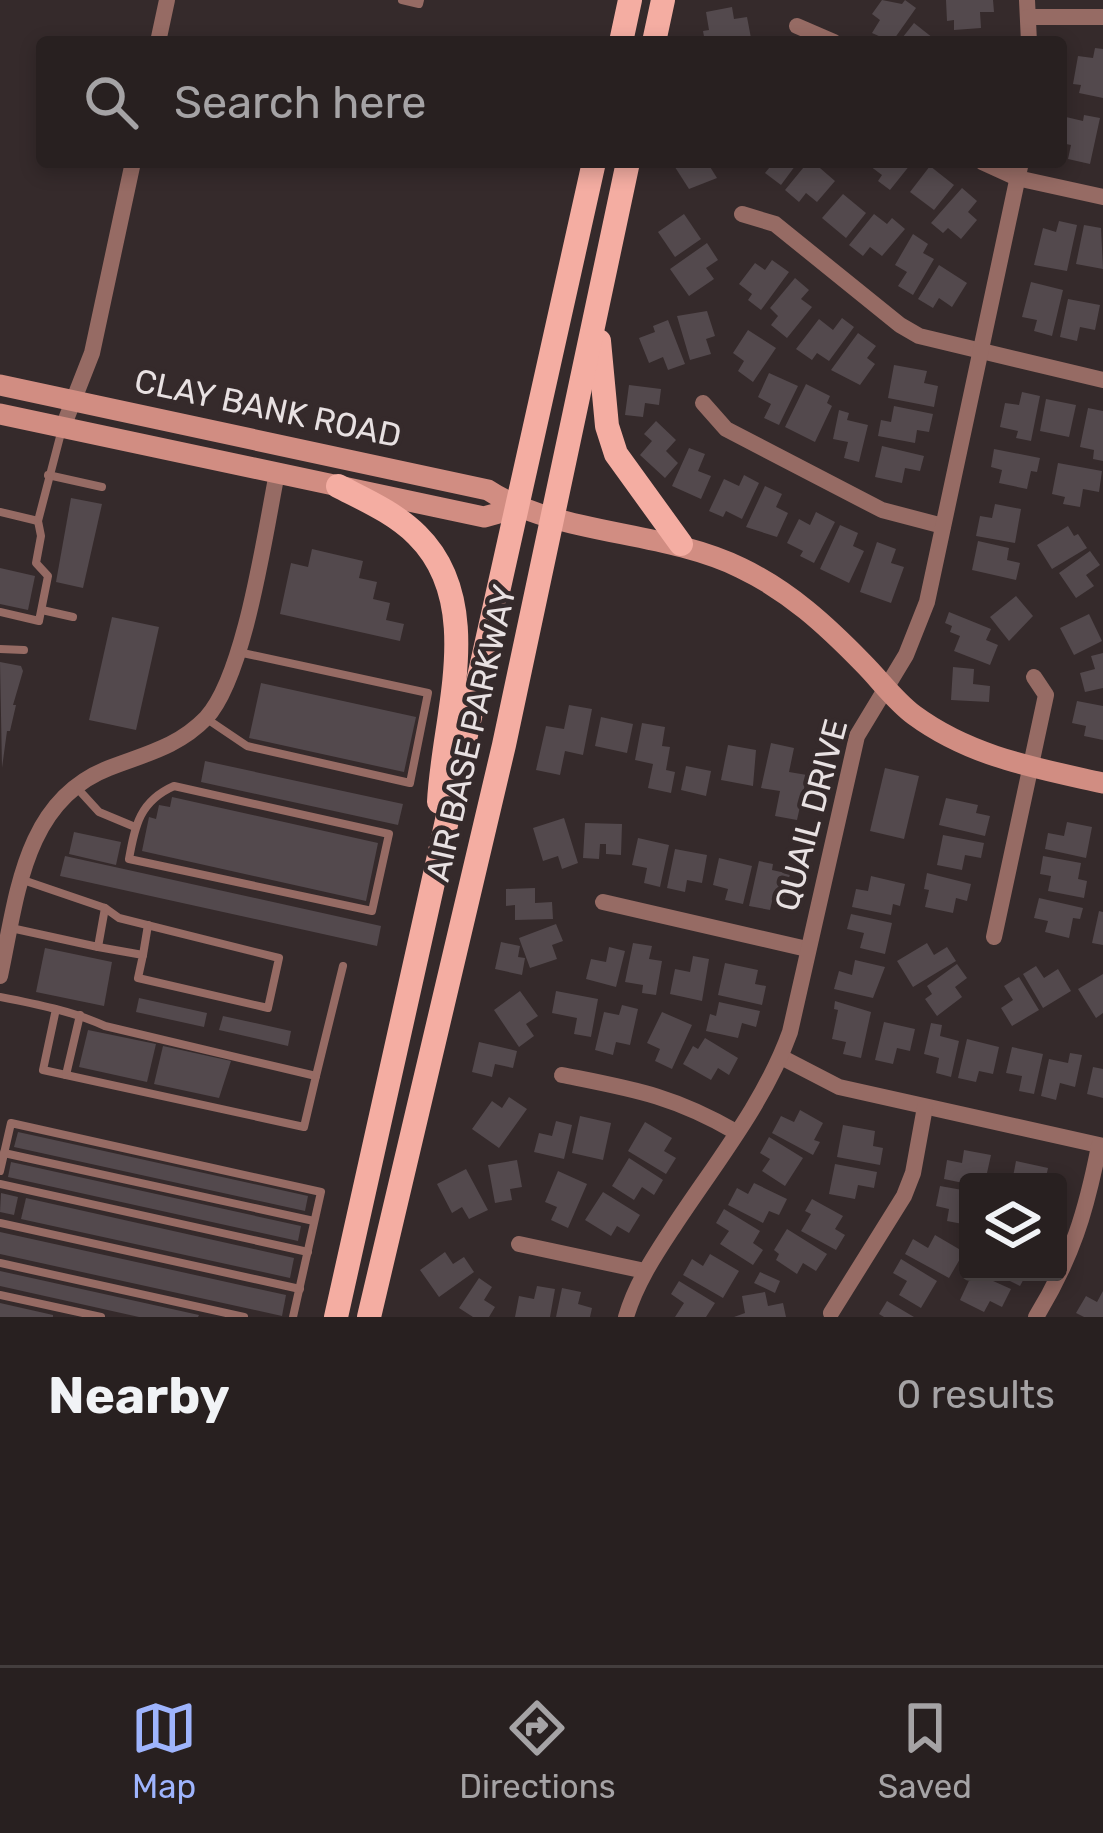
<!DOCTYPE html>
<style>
:root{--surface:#282020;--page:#302829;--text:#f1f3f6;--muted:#a5a3a5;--line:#443e3e;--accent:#9eb4fd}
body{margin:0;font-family:Rubik,sans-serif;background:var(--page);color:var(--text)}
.controls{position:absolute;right:36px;bottom:36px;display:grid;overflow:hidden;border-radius:12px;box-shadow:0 6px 18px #0003}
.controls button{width:108px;height:108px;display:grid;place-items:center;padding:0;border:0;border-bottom:3px solid var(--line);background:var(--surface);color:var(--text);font:60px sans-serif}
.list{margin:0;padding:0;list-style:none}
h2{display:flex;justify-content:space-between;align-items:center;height:156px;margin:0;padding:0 48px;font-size:51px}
h2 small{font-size:39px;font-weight:400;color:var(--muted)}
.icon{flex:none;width:66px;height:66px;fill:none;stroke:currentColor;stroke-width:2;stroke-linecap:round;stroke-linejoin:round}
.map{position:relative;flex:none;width:1103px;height:1317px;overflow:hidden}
.search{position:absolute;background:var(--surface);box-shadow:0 6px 18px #0003;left:36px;right:36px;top:36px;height:132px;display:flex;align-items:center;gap:30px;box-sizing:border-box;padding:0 42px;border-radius:12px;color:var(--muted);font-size:45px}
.sheet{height:348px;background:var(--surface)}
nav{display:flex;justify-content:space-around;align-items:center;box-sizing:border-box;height:168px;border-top:3px solid var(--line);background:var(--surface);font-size:33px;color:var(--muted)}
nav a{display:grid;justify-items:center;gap:6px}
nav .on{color:var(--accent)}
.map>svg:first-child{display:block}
.building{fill:#53494d}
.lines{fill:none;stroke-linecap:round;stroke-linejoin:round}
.lane{stroke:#966b64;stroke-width:8}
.street{stroke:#966b64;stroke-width:16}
.secondary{stroke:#d18d82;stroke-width:21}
.primary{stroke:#f4ada2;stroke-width:24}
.labels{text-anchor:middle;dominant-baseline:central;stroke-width:9;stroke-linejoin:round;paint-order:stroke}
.street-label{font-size:33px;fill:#e8e1e2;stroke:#352a2b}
</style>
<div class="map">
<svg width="1103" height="1317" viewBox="0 0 1103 1317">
<rect width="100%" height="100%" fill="#352a2b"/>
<!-- building -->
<g class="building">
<path d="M882,0L902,4L905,0L916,8L892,42L872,33L880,20L872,14Z"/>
<path d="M946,0H993L994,12H980L981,28L954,30V20L947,21Z"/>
<path d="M732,7L734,19L747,17L751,38L705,42L703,31L709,30L706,12Z"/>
<path d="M914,23L938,42H899Z"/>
<path d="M1095,48L1103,49V98L1079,93L1081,85L1073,84L1078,56L1093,58Z"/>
<path d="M1084,115L1100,118L1090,164L1068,159L1071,145L1061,143L1066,117L1083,121Z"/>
<path d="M707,162L717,178L689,189L673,164Z"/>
<path d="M774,162H798L781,185L765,173Z"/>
<path d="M808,162H813L835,181L817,202L806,193L799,202L785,190Z"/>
<path d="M873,162H907L910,165L890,190L878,181L882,175L870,166Z"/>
<path d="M930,166L954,185L934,210L910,192Z"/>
<path d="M962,188L977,201L968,212L977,220L961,239L948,228L943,233L931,223Z"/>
<path d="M843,194L866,213L846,238L822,218Z"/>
<path d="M684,214L701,239L675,257L658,232Z"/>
<path d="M874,214L887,224L892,218L905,229L882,256L870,247L863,256L849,245Z"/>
<path d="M1059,221L1077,225L1067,271L1034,265L1043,228L1056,232Z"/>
<path d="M1084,225L1101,228L1103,269L1076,264Z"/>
<path d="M913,234L928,244L923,253L934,259L913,295L898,286L907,272L895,265Z"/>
<path d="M707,243L718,260L706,268L714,279L689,296L670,269Z"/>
<path d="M772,260L789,272L761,310L748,300L752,294L739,284L755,263L765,270Z"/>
<path d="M939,265L967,283L952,307L939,298L933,308L918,299Z"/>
<path d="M795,278L809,290L801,299L812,307L787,338L771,325L778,316L770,308Z"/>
<path d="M1031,282L1063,290L1052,336L1034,331L1037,320L1022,317Z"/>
<path d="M1068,299L1100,305L1095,330L1080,327L1077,341L1060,337Z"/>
<path d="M707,311L715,336L706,339L711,354L690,360L677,316Z"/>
<path d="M842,318L854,327L829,361L817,353L812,360L796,349L819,319L833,330Z"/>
<path d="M668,320L685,364L668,370L663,357L649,363L639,338L655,332L653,326Z"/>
<path d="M748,330L776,348L753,382L738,371L744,361L733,353Z"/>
<path d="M858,333L876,346L867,358L875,364L860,385L831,370Z"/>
<path d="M894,365L927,371L924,383L938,386L934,407L888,398Z"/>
<path d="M769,373L798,386L779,425L764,418L771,404L758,397Z"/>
<path d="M806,384L830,396L827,403L832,406L815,442L785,427Z"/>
<path d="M629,385L661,389L659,405L645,403L643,417L625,415Z"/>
<path d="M1022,392L1040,396L1031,441L1016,438L1018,431L1000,427L1005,403L1019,405Z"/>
<path d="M1046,399L1076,405L1069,437L1040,431Z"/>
<path d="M894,406L933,414L929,432L917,430L915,443L878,436L881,420L891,422Z"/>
<path d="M1088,408L1103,411V461L1093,459L1094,450L1080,447Z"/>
<path d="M839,410L849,413L847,420L868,425L859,462L844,458L848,442L833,439Z"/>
<path d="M656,421L676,440L666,451L678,463L665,478L640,455L652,441L644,434Z"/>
<path d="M882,446L924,456L920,471L905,468L902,483L875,477Z"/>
<path d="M689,448L705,454L698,471L711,476L701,499L672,486Z"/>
<path d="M994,449L1040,458L1037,472L1031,471L1027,489L999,483L1002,470L991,467Z"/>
<path d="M1058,463L1102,471L1099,492L1083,489L1080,507L1063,504L1065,497L1052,494Z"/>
<path d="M744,475L759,483L742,519L726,511L723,517L709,511L724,479L739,486Z"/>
<path d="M765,486L782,494L776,507L788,513L777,537L746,527Z"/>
<path d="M71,498L102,504L83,588L56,582Z"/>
<path d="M995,504L1021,509L1015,543L976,536L980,516L992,518Z"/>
<path d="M816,512L835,522L814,563L800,556L803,551L787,543L799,519L810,525Z"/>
<path d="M840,525L858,533L853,546L864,551L849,583L820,569Z"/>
<path d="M1068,526L1074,536L1078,534L1087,548L1052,569L1037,545Z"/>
<path d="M978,541L1009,548L1007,560L1020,563L1016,580L972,570Z"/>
<path d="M877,542L896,549L891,563L904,567L891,603L860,592Z"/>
<path d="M312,549L363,561L359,578L377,582L373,599L390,603L386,620L404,624L400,641L280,614L291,563L308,567Z"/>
<path d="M1090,551L1100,565L1086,575L1094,586L1076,598L1059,573Z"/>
<path d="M0,568L35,576L28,610L0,604Z"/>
<path d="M1016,596L1033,616L1009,641L990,617Z"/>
<path d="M949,612L991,629L986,640L998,645L990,665L954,651L960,636L950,632L952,626L945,623Z"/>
<path d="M1089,614L1102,641L1074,655L1060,628Z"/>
<path d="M112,617L159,627L136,730L89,720Z"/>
<path d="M1103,653V688L1085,692L1080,673L1095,669L1091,656Z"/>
<path d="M0,662L21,666L23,671L13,705H16L10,731H7L2,768Z"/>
<path d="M953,667L974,669L973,684L990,686L989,702L951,700Z"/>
<path d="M261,683L416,717L404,772L249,738Z"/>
<path d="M1077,701L1103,706V740L1084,736L1086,726L1072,723Z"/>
<path d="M569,705L592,709L583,755L565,751L560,775L536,770L546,726L564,729Z"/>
<path d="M601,717L633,724L627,753L595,746Z"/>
<path d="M642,723L665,727L662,746L670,747L666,770L675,772L671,793L648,788L653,764L635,760Z"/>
<path d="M771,743L794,748L789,772L807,775L797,820L775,816L780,791L761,788Z"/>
<path d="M728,745L756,750L753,786L721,780Z"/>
<path d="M205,761L403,804L398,825L201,782Z"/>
<path d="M686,766L711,771L706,796L681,790Z"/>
<path d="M885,768L919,776L904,839L870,831Z"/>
<path d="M172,797L378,843L366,901L142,851L149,817L156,819L159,805L170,807Z"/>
<path d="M946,798L978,805L976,813L990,816L985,836L939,825Z"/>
<path d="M564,818L578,863L562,869L558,856L543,861L533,828Z"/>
<path d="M1067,822L1092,827L1086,858L1045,849L1048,833L1064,836Z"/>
<path d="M585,823L622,824L621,855L606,854V844H600L599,859L583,858Z"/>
<path d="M74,832L121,842L116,865L69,854Z"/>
<path d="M943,835L984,843L981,858L965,855L962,870L937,865Z"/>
<path d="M638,838L669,845L660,887L644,883L647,868L632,865Z"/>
<path d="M675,849L707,855L702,883L687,880L685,892L667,888Z"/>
<path d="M65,856L381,926L377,946L60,876Z"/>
<path d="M1043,856L1081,863L1078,879L1087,881L1084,898L1048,891L1051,876L1040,874Z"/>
<path d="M719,858L752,866L743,904L725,900L728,889L713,885Z"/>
<path d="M759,861L773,864L772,870L790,874L784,899L773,897L770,910L749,906Z"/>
<path d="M927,873L971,884L967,901L956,898L953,913L925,907L929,890L924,889Z"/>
<path d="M871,876L905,884L900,906L893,904L891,915L852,907L856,889L868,891Z"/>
<path d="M535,888V903L552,902L553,919L515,920V905L506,906V889Z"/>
<path d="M1039,898L1083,908L1080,919L1073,918L1069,938L1045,932L1048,921L1034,918Z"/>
<path d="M1099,911L1103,912V945L1092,943Z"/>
<path d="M851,914L892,923L885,954L860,948L864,933L847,929Z"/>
<path d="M556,924L563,941L552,945L557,959L530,968L519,938Z"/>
<path d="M501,942L520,946L518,957L525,958L522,975L495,969Z"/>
<path d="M633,943L652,946L649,959L662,961L656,995L642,993L643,985L625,982Z"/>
<path d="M927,943L934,955L947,947L956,961L913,987L897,961Z"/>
<path d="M609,947L625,951L616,987L586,979L591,959L606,962Z"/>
<path d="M45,948L112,962L104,1006L36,992Z"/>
<path d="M693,956L709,959L702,1001L670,994L675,969L690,972Z"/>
<path d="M855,960L885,967L873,998L834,989L839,971L852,975Z"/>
<path d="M725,963L758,970L755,984L766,986L762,1005L718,995Z"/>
<path d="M957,964L967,978L955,987L962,997L937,1016L925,999L932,994L927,986Z"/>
<path d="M1036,966L1044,978L1058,969L1071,991L1043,1008L1023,974Z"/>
<path d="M1103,974V1013L1096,1018L1078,989Z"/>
<path d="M1019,977L1039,1010L1012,1026L1001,1008L1013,1000L1004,986Z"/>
<path d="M520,991L538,1016L526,1024L534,1036L519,1047L494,1010Z"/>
<path d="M556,991L598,999L591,1037L574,1034L577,1018L552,1013Z"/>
<path d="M139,998L207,1013L204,1027L136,1012Z"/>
<path d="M835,1001L871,1012L861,1058L843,1054L846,1042L832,1039L838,1010L834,1009Z"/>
<path d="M719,1002L760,1011L756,1027L742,1023L738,1038L706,1031L710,1014L716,1016Z"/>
<path d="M622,1005L638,1009L630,1045L616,1042L613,1055L595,1050L604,1012L619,1015Z"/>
<path d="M662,1012L692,1025L672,1069L655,1061L660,1049L647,1043Z"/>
<path d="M223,1016L291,1031L288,1046L219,1030Z"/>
<path d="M884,1022L915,1029L910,1051L897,1048L893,1064L875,1060Z"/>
<path d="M931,1023L942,1025L940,1036L959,1041L951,1077L936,1073L939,1058L924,1054Z"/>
<path d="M88,1030L156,1044L147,1082L79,1067Z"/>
<path d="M705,1038L738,1058L729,1075L718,1068L711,1080L683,1064L693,1046L698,1049Z"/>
<path d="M967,1039L999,1047L993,1074L979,1071L976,1082L958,1078Z"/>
<path d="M479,1042L517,1051L513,1068L495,1064L492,1077L472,1072Z"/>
<path d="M163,1046L231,1061L219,1098L154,1084Z"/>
<path d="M1012,1047L1043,1054L1034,1094L1019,1091L1022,1076L1006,1073Z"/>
<path d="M1070,1053L1082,1055L1075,1087L1060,1083L1056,1100L1041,1096L1049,1059L1068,1063Z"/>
<path d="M1093,1067L1103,1069V1098L1087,1094Z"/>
<path d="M509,1097L527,1109L499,1148L472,1129L492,1101L502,1108Z"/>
<path d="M800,1110L823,1123L814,1140L820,1142L813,1155L772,1133L781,1116L794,1122Z"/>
<path d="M580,1116L611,1123L603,1160L572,1153Z"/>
<path d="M556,1121L572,1125L564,1159L534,1152L539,1133L552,1136Z"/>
<path d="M645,1122L672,1138L664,1151L676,1158L666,1174L628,1151Z"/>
<path d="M843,1125L875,1131L873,1146L883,1148L880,1165L837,1157Z"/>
<path d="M18,1132L308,1196L305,1211L14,1147Z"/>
<path d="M769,1137L803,1158L785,1186L762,1171L770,1159L760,1153Z"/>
<path d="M964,1150L991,1155L985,1182L968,1184L944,1179L947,1160L962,1163Z"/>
<path d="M629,1158L663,1180L654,1195L642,1187L634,1200L612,1186Z"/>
<path d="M517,1160L522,1187L510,1189L512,1200L495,1203L488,1165Z"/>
<path d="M1016,1161L1048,1168L1045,1182H1012Z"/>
<path d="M11,1162L301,1226L298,1241L8,1177Z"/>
<path d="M835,1164L877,1172L874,1188L858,1185L855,1199L829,1194Z"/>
<path d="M466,1169L488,1210L469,1219L462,1207L452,1213L437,1184Z"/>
<path d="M558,1171L587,1184L568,1228L551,1220L557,1207L545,1202Z"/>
<path d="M754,1183L787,1199L779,1215L769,1211L763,1223L728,1205L737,1188L748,1194Z"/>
<path d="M940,1186L968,1191V1225L947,1221L949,1209L936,1206Z"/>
<path d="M603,1192L640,1215L629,1233L617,1226L611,1236L585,1220Z"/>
<path d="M1,1193L18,1197L14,1215L0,1212Z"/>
<path d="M26,1198L294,1258L290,1278L21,1219Z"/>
<path d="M812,1199L843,1216L835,1229L845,1235L836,1250L801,1231L811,1214L805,1211Z"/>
<path d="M724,1209L760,1231L753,1243L763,1250L753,1265L720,1244L729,1231L716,1223Z"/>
<path d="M787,1229L827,1254L816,1271L803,1263L797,1274L776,1260L779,1254L774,1250Z"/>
<path d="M0,1232L286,1295L282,1316L0,1254Z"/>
<path d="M935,1235L964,1252L949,1278L905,1254L913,1239L928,1248Z"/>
<path d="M445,1252L453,1264L464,1257L474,1272L439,1297L420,1270Z"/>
<path d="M710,1254L739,1271L723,1298L683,1275L692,1259L703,1266Z"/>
<path d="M901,1259L937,1281L921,1308L899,1295L907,1281L893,1273Z"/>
<path d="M0,1271L199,1315L198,1317H139L0,1286Z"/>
<path d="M760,1272L780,1281L775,1293L754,1283Z"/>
<path d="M973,1272L1011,1289L1002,1307L990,1301L984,1312L960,1300Z"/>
<path d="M992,1272H1025L1027,1273L1020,1286Z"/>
<path d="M479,1278L492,1287L484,1300L495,1307L489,1317H473L459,1308Z"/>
<path d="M679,1281L715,1303L706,1317H675L684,1303L671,1294Z"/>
<path d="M537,1286L555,1289L550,1317H515L519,1296L534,1299Z"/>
<path d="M562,1288L581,1292L578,1304L592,1308L590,1317H556Z"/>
<path d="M1103,1291V1317H1084L1076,1313L1086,1296L1097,1302Z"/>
<path d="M765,1292L768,1306L783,1303L786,1317H734L745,1313L742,1296Z"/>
<path d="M887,1301L914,1317H884L879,1314Z"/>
<path d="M0,1303L53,1315V1317H0Z"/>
</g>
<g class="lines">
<!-- lane -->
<g class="lane">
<path d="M402,0L419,4L420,0"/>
<path d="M48,475L102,487"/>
<path d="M0,512L38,521"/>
<path d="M42,610L73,617"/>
<path d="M0,612L39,621L48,576L36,563L41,536L38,521L62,429"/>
<path d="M0,649L24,650"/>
<path d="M207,719L247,746L410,783L428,693L238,652"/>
<path d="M174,786L389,834L372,911L129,859C135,825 140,801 174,786Z"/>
<path d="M78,789L99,812L135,827"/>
<path d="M11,928L98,947L105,908L23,880"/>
<path d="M98,947L143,955L138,978L268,1008L279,958L119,918L105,908"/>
<path d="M143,955L148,925"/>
<path d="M0,997C36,1004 72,1011 105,1026L316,1076L304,1127L43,1070L56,1009"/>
<path d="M66,1075L80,1015"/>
<path d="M316,1076L343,966"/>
<path d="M4,1153L314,1221"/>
<path d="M0,1171L11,1123L321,1192L293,1317"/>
<path d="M0,1184L308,1252"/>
<path d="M0,1223L300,1289"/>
<path d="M0,1263L244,1317"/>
<path d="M0,1295L101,1317"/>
</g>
<!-- street -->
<g class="street">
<path d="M1027,0L1029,42"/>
<path d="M1028,17H1103"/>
<path d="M797,26L834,42"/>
<path d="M158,42L167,0"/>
<path d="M982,162L1017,178L1103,197"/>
<path d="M742,214L775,224L900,325L919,336L1103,380"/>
<path d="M703,403L726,429L882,510L943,526"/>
<path d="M63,427L92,353L133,162"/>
<path d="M603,902L807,949"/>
<path d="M994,937L1046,695L1034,677"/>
<path d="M0,976C17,898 23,801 109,768C145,754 178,747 206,718C245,676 265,533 277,473"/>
<path d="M781,1057L839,1087L1103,1146"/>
<path d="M562,1075C632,1089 672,1095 736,1132"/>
<path d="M519,1244L645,1271"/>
<path d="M831,1313L904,1196L913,1173L925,1107"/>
<path d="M626,1317C636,1283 655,1255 674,1226C714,1165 765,1102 790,1032L857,736L906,655L927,602L1021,162"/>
<path d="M1036,1317C1072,1258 1086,1212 1099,1146"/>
</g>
<!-- secondary -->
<g class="secondary">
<path d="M0,385L488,490C558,536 661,529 741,568C789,591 826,625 863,663C880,680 895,701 914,715C971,757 1036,768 1103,783"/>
<path d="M0,414L484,517L517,508"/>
</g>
<!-- primary -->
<g class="primary">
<path d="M621,42L630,0"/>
<path d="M654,42L663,0"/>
<path d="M599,341L607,426L616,454L681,544"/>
<path d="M338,486C365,500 395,513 417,535C487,604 443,717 439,802"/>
<path d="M336,1317L594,162"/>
<path d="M369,1317L504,745L628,162"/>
</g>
</g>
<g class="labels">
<!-- street labels -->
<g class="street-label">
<text transform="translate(268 408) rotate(12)">CLAY BANK ROAD</text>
<text transform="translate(471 733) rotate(-77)">AIR BASE PARKWAY</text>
<text transform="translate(811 815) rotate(-75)">QUAIL DRIVE</text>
</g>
</g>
</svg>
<div class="controls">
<button><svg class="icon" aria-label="layers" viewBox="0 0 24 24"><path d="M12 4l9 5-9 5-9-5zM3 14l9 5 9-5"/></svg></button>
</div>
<div class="search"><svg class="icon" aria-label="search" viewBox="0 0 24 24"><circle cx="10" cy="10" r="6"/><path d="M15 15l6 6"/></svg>Search here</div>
</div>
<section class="sheet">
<h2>Nearby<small>0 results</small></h2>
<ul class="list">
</ul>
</section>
<nav>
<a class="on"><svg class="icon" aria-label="map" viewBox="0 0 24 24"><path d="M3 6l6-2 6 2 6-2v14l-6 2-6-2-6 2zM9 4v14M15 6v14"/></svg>Map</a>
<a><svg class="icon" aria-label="directions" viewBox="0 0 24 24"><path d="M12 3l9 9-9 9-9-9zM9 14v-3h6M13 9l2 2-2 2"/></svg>Directions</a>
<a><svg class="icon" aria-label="saved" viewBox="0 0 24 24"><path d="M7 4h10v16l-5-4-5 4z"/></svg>Saved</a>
</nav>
